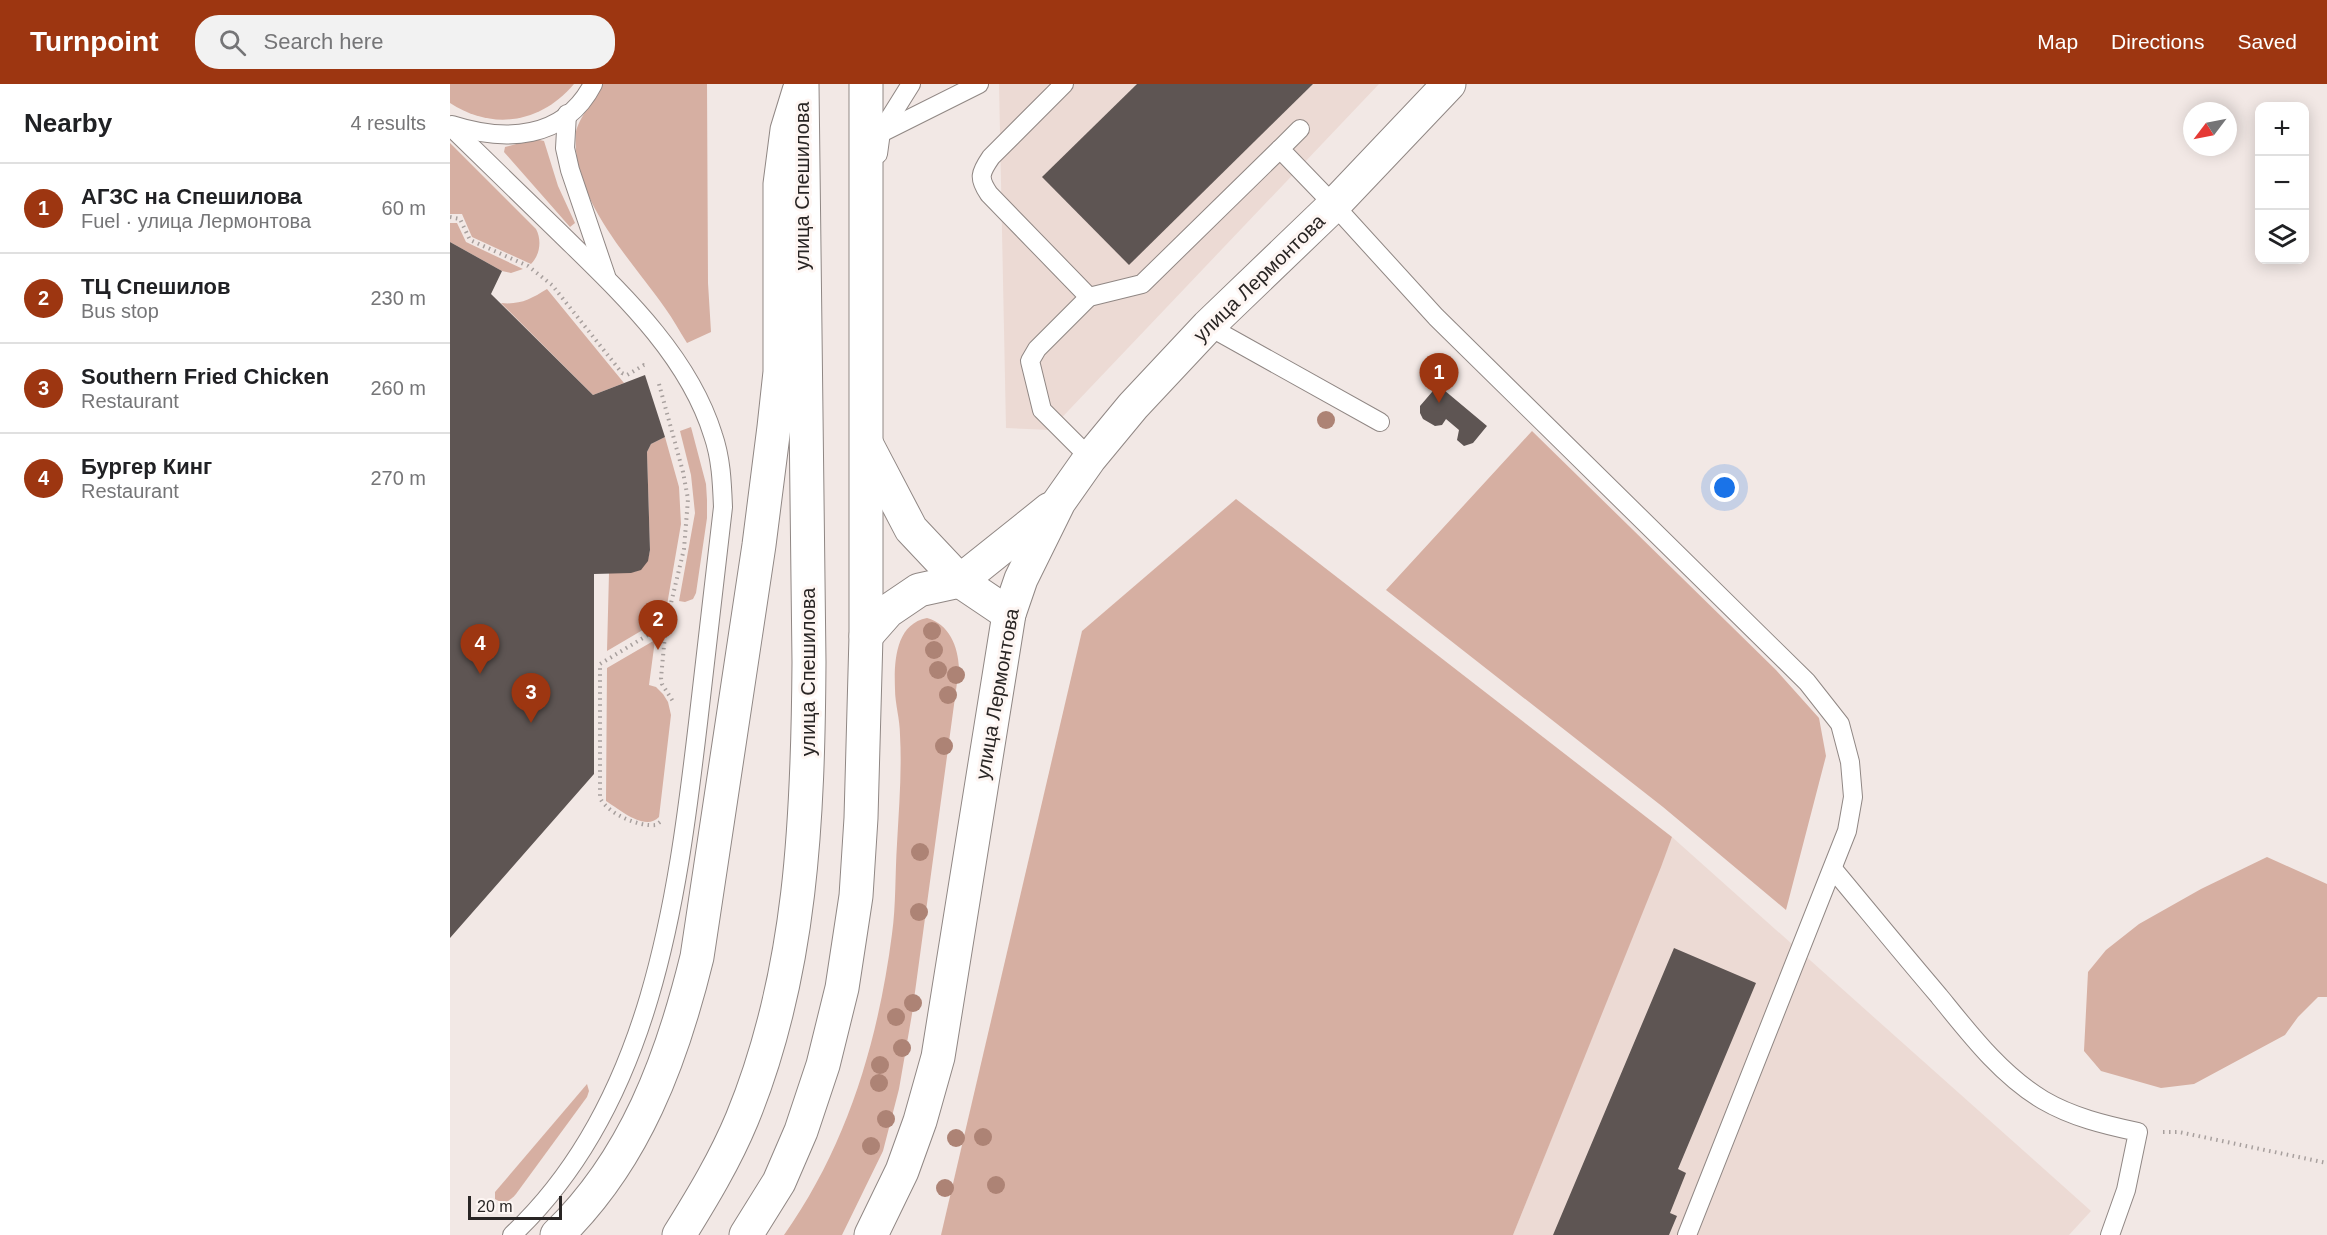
<!DOCTYPE html>
<meta charset="utf-8">
<style>
:root{--surface:#fff;--page:#f2f2f2;--text:#202124;--muted:#757577;--line:#e0e0e0;--accent:#9d3611}
body{margin:0;font-family:Helvetica,sans-serif;background:var(--page);color:var(--text)}
.controls{position:absolute;right:18px;top:18px;display:grid;overflow:hidden;border-radius:12px;box-shadow:0 3px 15px #0003}
.controls button{width:54px;height:54px;display:grid;place-items:center;padding:0;border:0;border-bottom:2px solid var(--line);background:var(--surface);color:var(--text);font:30px sans-serif}
.compass{position:absolute;left:1733px;top:18px;width:54px;height:54px;border-radius:50%;background:var(--surface);box-shadow:0 3px 15px #0003;rotate:238deg}
.scale{position:absolute;left:18px;bottom:15px;width:94px;box-sizing:border-box;padding-left:6px;border:3px solid #292524;border-top:0;font-size:16px;line-height:21px;white-space:nowrap;color:#292524;-webkit-text-stroke:4px #fef6f3;paint-order:stroke}
.you{position:absolute;left:1275px;top:404px;width:21px;height:21px;margin:-15px;border:4px solid #fff;border-radius:50%;background:#1a73e8;box-shadow:0 0 0 9px #1a73e833}
.badge{display:grid;place-items:center;width:39px;height:39px;border-radius:50%;background:var(--accent);color:#fff;font-size:20px;font-weight:700}
.pin{position:absolute;translate:-50% -50px;filter:drop-shadow(0 2px 3px #0008)}
.pin::after{content:'';position:absolute;top:32px;width:21px;height:18px;background:inherit;clip-path:polygon(0 0,100% 0,50% 100%)}
.list{margin:0;padding:0;list-style:none}
h2{display:flex;justify-content:space-between;align-items:center;height:78px;margin:0;padding:0 24px;font-size:26px}
h2 small{font-size:20px;font-weight:400;color:var(--muted)}
.list li{display:grid;grid-template-columns:39px 1fr auto;gap:18px;align-items:center;box-sizing:border-box;height:90px;padding:0 24px;border-top:2px solid var(--line)}
.list b{display:block;font-size:22px;white-space:nowrap}
.list p{margin:0;font-size:20px;white-space:nowrap;color:var(--muted)}
.list em{font-size:20px;font-style:normal;color:var(--muted)}
.icon{flex:none;width:33px;height:33px;fill:none;stroke:currentColor;stroke-width:2;stroke-linecap:round;stroke-linejoin:round}
.map{position:relative;flex:none;width:1877px;height:1151px;overflow:hidden}
header{display:flex;align-items:center;gap:36px;box-sizing:border-box;height:84px;padding:0 30px;background:var(--accent);color:#fff}
header strong{font-size:28px}
nav{display:flex;gap:33px;margin-inline-start:auto;font-size:21px}
.search{width:420px;height:54px;background:var(--page);display:flex;align-items:center;gap:15px;box-sizing:border-box;padding:0 21px;border-radius:24px;color:var(--muted);font-size:22px}
main{display:flex}
aside{flex:1;background:var(--surface)}
.map>svg:first-child{display:block}
.built{fill:#ecdad4}
.green{fill:#d6afa2}
.building{fill:#5e5553}
.lines{fill:none;stroke-linecap:round;stroke-linejoin:round}
.lane-casing{stroke:#908784;stroke-width:20}
.street-casing{stroke:#908784;stroke-width:35}
.primary-casing{stroke:#908784;stroke-width:35}
.path{stroke:#a8a09e;stroke-width:4;stroke-dasharray:1.5 4.5;stroke-linecap:butt}
.lane{stroke:#fff;stroke-width:18}
.street{stroke:#fff;stroke-width:33}
.primary{stroke:#fff;stroke-width:33}
.tree{fill:#ad8375}
.labels{text-anchor:middle;dominant-baseline:central;stroke-width:6;stroke-linejoin:round;paint-order:stroke}
.street-label{font-size:20px;fill:#292524;stroke:#fef6f3}
</style>
<header>
<strong>Turnpoint</strong>
<div class="search"><svg class="icon" aria-label="search" viewBox="0 0 24 24"><circle cx="10" cy="10" r="6"/><path d="M15 15l6 6"/></svg>Search here</div>
<nav><a>Map</a><a>Directions</a><a>Saved</a></nav>
</header>
<main>
<aside>
<h2>Nearby<small>4 results</small></h2>
<ul class="list">
<li><span class="badge">1</span><div><b>АГЗС на Спешилова</b><p>Fuel · улица Лермонтова</p></div><em>60 m</em></li>
<li><span class="badge">2</span><div><b>ТЦ Спешилов</b><p>Bus stop</p></div><em>230 m</em></li>
<li><span class="badge">3</span><div><b>Southern Fried Chicken</b><p>Restaurant</p></div><em>260 m</em></li>
<li><span class="badge">4</span><div><b>Бургер Кинг</b><p>Restaurant</p></div><em>270 m</em></li>
</ul>
</aside>
<div class="map">
<svg width="1877" height="1151" viewBox="0 0 1877 1151">
<rect width="100%" height="100%" fill="#f2e8e5"/>
<!-- built -->
<g class="built">
<path d="M549,0H929L600,346L556,344Z"/>
<path d="M1222,753L1641,1127L1619,1151H1063Z"/>
</g>
<!-- green -->
<g class="green">
<path d="M0,0H124C91,39 43,47 0,19Z"/>
<path d="M153,0H257L258,199L261,248L237,259C230,248 223,235 215,224C180,174 120,114 126,48C128,36 146,11 153,0Z"/>
<path d="M85,55L94,57L108,102L125,139L120,143L54,68L55,63Z"/>
<path d="M0,59L86,145C92,156 90,171 81,180L22,153L12,130H0Z"/>
<path d="M0,139H7L16,158L73,185L61,189L52,187L0,158Z"/>
<path d="M97,205L174,299L143,311L51,219C70,221 81,215 97,205Z"/>
<path d="M241,343L256,400L257,416V434L246,509L243,515L235,518L229,517L245,429L241,391L230,347Z"/>
<path d="M1082,347L1326,586L1369,634L1376,672L1336,826L1213,723L936,506Z"/>
<path d="M215,353L229,403L231,440L217,521L211,520L208,537L157,567L159,489C181,489 196,491 200,466L197,368L201,360Z"/>
<path d="M786,415L1222,753L1211,783L1063,1151H491L632,547Z"/>
<path d="M477,534C499,540 508,562 509,584L462,930L449,1005L433,1067L392,1151H334C397,1062 428,958 442,850C446,821 445,790 447,760C449,723 452,687 450,651C450,635 445,620 445,605C444,579 445,540 477,534Z"/>
<path d="M205,556L199,601L206,603L213,610L218,618L221,631L209,733C195,748 169,725 156,717L157,584Z"/>
<path d="M1817,773L1877,800V913H1868L1848,933L1835,951L1744,1000L1711,1004L1651,987L1634,967L1638,888L1656,866L1689,840L1751,805Z"/>
<path d="M137,1000L139,1007L137,1013L66,1110C60,1117 54,1121 45,1115V1108Z"/>
</g>
<!-- building -->
<g class="building">
<path d="M687,0H863L679,181L592,93Z"/>
<path d="M0,158L52,187L41,210L143,311L195,291L215,353L201,360L197,368L200,466L198,477L191,486L181,489L144,490V690L0,854Z"/>
<path d="M988,301L1037,342L1023,359L1014,362L1007,356L1009,346L996,335L992,341L985,342L973,335L970,329V322Z"/>
<path d="M1224,864L1306,899L1228,1085L1236,1089L1220,1129L1227,1132L1219,1151H1103Z"/>
</g>
<g class="lines">
<!-- lane casing -->
<g class="lane-casing">
<g id="lane">
<path d="M614,0L541,73C530,89 528,94 539,110L639,213L692,200L830,65"/>
<path d="M117,30L115,64L120,86L156,192"/>
<path d="M2,41C55,58 114,56 143,0"/>
<path d="M0,42C37,78 74,114 111,150C169,207 238,270 263,351C271,374 272,398 273,423C265,495 256,567 248,639C227,817 201,1021 62,1151"/>
<path d="M850,45L830,65L884,121L986,233L1357,598L1390,640L1400,678L1403,713L1397,747L1237,1151"/>
<path d="M433,48L529,0"/>
<path d="M428,70L431,48L461,0"/>
<path d="M639,213L587,265L580,277L592,326L640,374"/>
<path d="M758,242L930,338"/>
<path d="M1383,785C1418,827 1453,870 1489,912C1519,949 1551,991 1593,1016C1622,1033 1655,1041 1688,1048L1676,1106L1660,1151"/>
</g>
</g>
<!-- street casing -->
<g class="street-casing">
<g id="street">
<path d="M417,361L461,445L510,497L559,530"/>
<path d="M416,552L438,527L469,506L510,497L600,425"/>
<path d="M107,1151C185,1076 222,975 247,873L309,461L324,343L330,288V100L337,46L349,7"/>
<path d="M421,1151L452,1087L470,1037L488,973L559,530L571,495L609,418L640,374L683,322L758,242L884,121L999,0"/>
</g>
</g>
<!-- primary casing -->
<g class="primary-casing">
<g id="primary">
<path d="M229,1151C252,1114 275,1076 292,1035C352,889 358,733 359,578L352,0"/>
<path d="M296,1151L329,1098L351,1047L373,981L392,904L406,812L411,734L416,552V0"/>
</g>
</g>
<!-- path -->
<g class="path">
<path d="M0,133L10,135L20,156L78,182L102,201L172,289L177,291L194,281H197"/>
<path d="M209,300L233,388L238,415L234,465L216,540L211,594L212,600L224,619"/>
<path d="M210,738L206,741C189,743 158,730 150,714V580L216,540"/>
<path d="M1713,1048H1729L1877,1079"/>
</g>
<!-- lane -->
<use href="#lane" class="lane"/>
<!-- street -->
<use href="#street" class="street"/>
<!-- primary -->
<use href="#primary" class="primary"/>
</g>
<!-- trees -->
<g class="tree">
<circle cx="876" cy="336" r="9"/>
<circle cx="482" cy="547" r="9"/>
<circle cx="484" cy="566" r="9"/>
<circle cx="488" cy="586" r="9"/>
<circle cx="506" cy="591" r="9"/>
<circle cx="498" cy="611" r="9"/>
<circle cx="494" cy="662" r="9"/>
<circle cx="470" cy="768" r="9"/>
<circle cx="469" cy="828" r="9"/>
<circle cx="463" cy="919" r="9"/>
<circle cx="446" cy="933" r="9"/>
<circle cx="452" cy="964" r="9"/>
<circle cx="430" cy="981" r="9"/>
<circle cx="429" cy="999" r="9"/>
<circle cx="436" cy="1035" r="9"/>
<circle cx="533" cy="1053" r="9"/>
<circle cx="506" cy="1054" r="9"/>
<circle cx="421" cy="1062" r="9"/>
<circle cx="546" cy="1101" r="9"/>
<circle cx="495" cy="1104" r="9"/>
</g>
<g class="labels">
<!-- street labels -->
<g class="street-label">
<text transform="translate(352 102) rotate(-90)">улица Спешилова</text>
<text transform="translate(809 194) rotate(-44)">улица Лермонтова</text>
<text transform="translate(358 588) rotate(-90)">улица Спешилова</text>
<text transform="translate(547 610) rotate(-80)">улица Лермонтова</text>
</g>
</g>
</svg>
<div class="controls">
<button>+</button>
<button>−</button>
<button><svg class="icon" aria-label="layers" viewBox="0 0 24 24"><path d="M12 4l9 5-9 5-9-5zM3 14l9 5 9-5"/></svg></button>
</div>
<svg class="compass" viewBox="-18 -18 36 36"><path d="M0-13l5 13h-10z" fill="#e53935"/><path d="M0 13l5-13h-10z" fill="#757577"/></svg>
<div class="scale">20 m</div>
<div class="you"></div>
<div class="pin badge" style="left:989px;top:319px">1</div>
<div class="pin badge" style="left:208px;top:566px">2</div>
<div class="pin badge" style="left:81px;top:639px">3</div>
<div class="pin badge" style="left:30px;top:590px">4</div>
</div>
</main>
